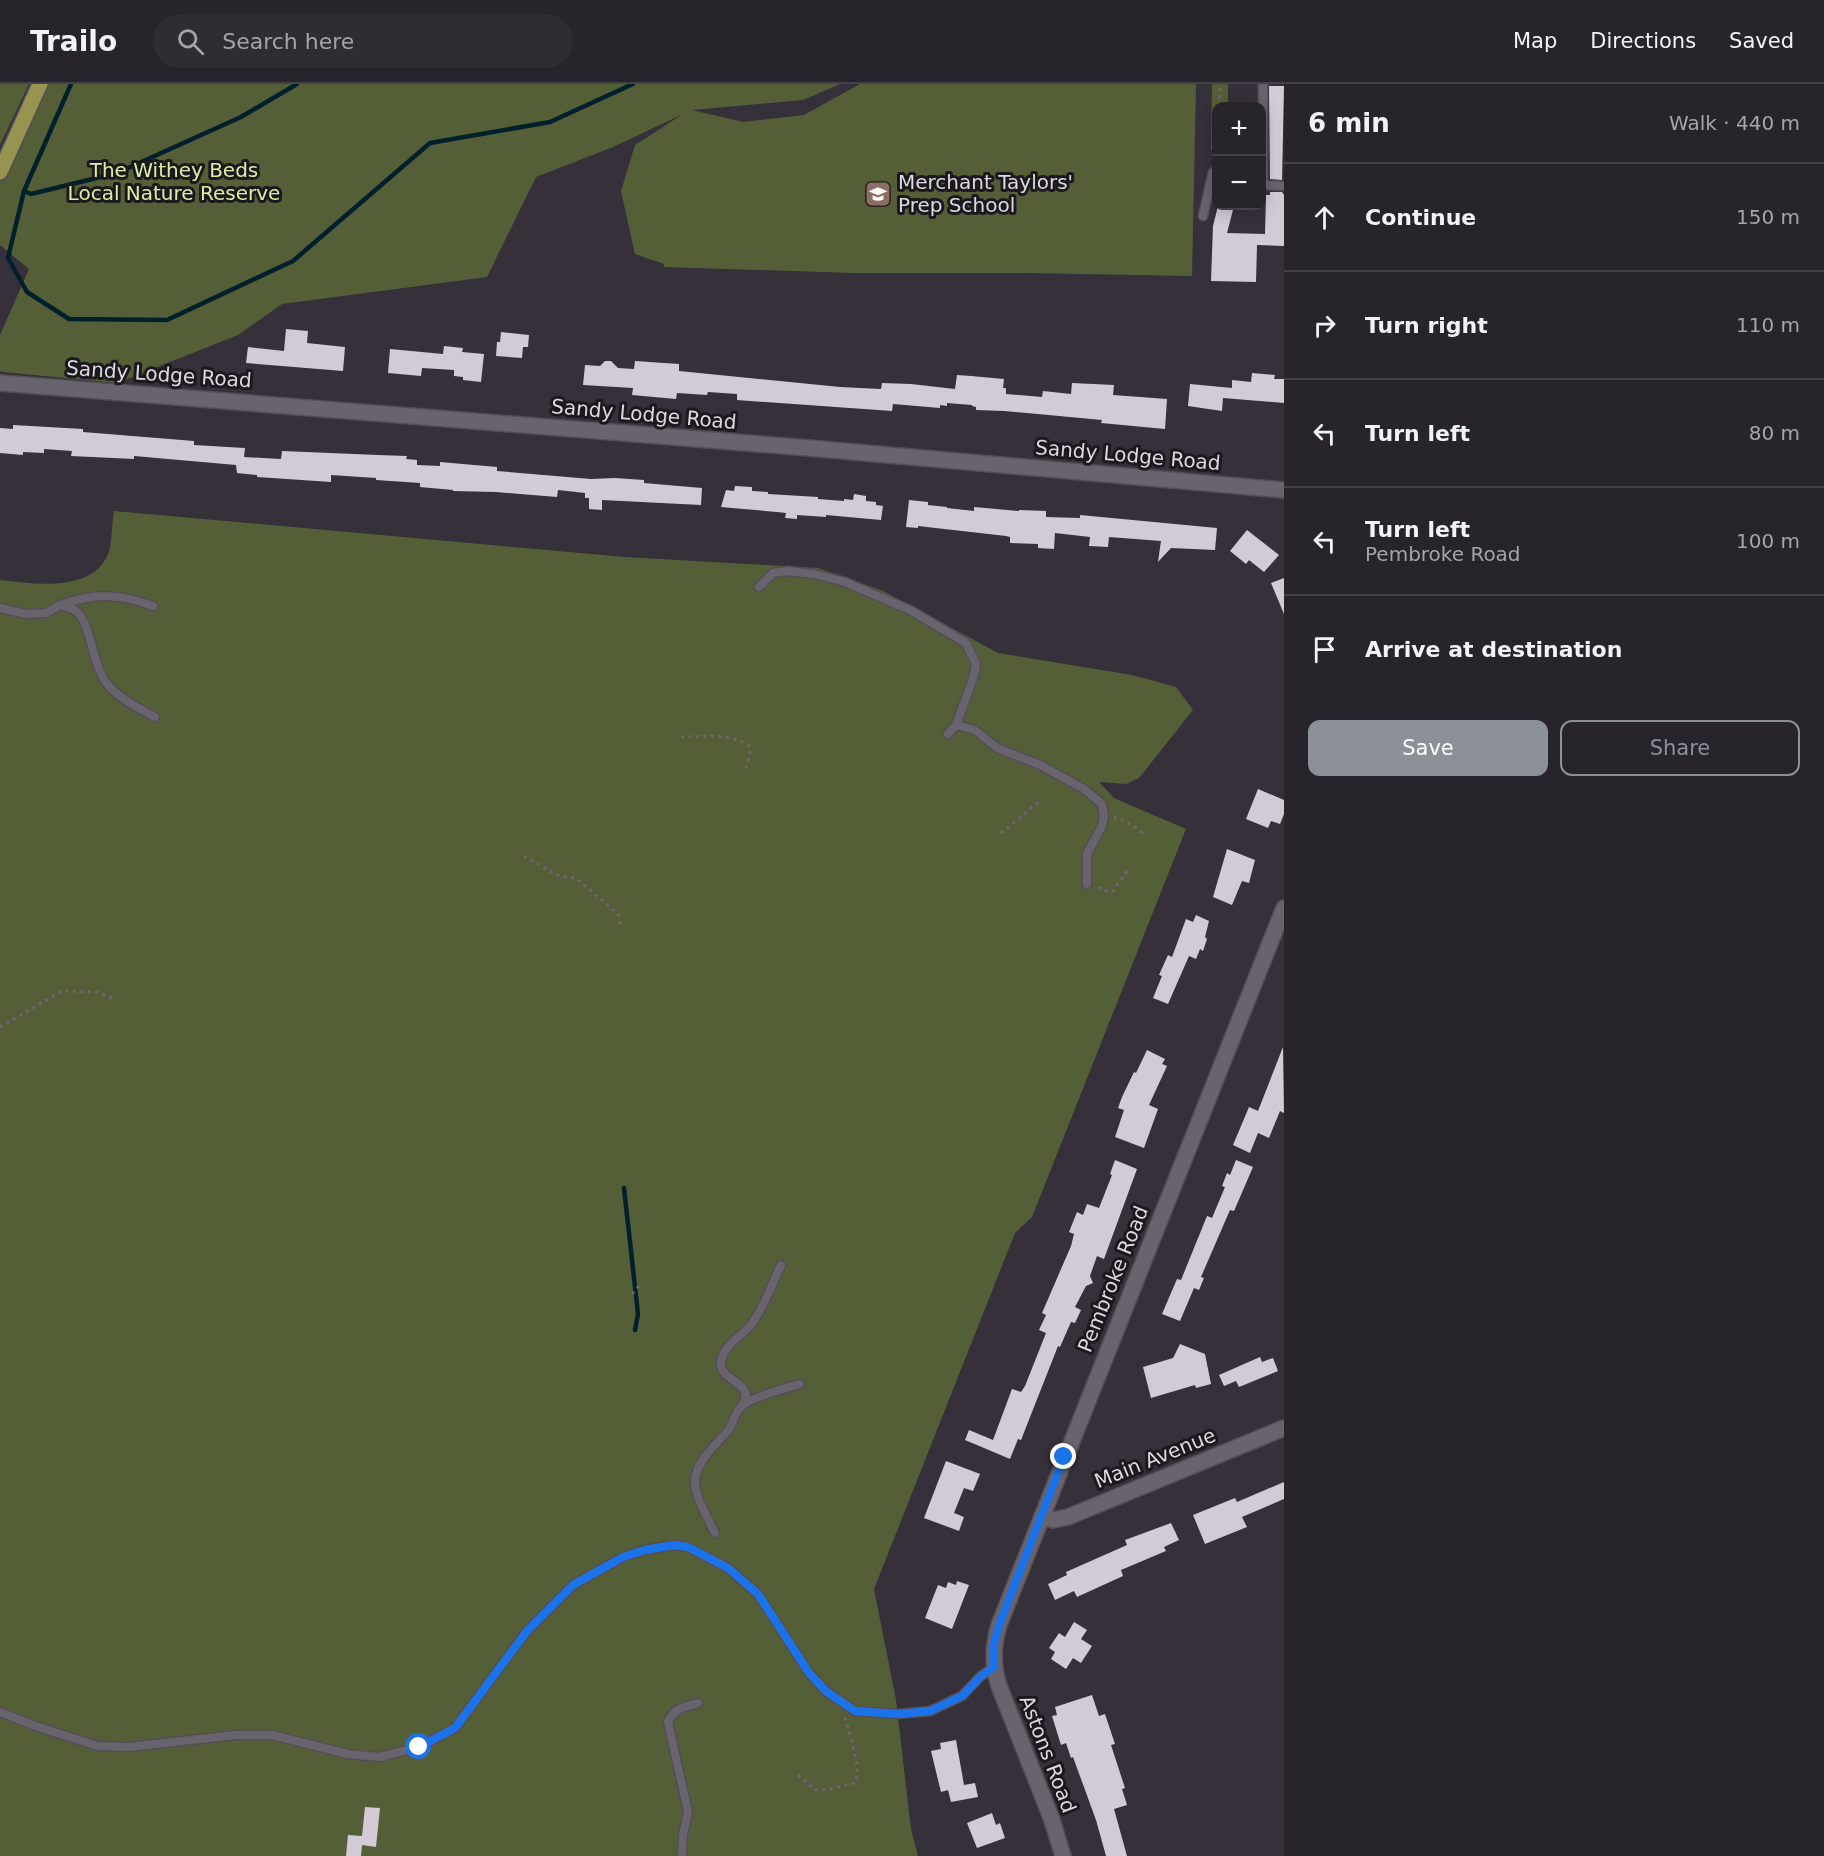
<!DOCTYPE html>
<meta charset="utf-8">
<style>
:root{--surface:#28242c;--page:#302c34;--text:#f1f3f6;--muted:#a5a4a9;--line:#444148;--accent:#8c9099}
body{margin:0;font-family:"DejaVu Sans",sans-serif;background:var(--page);color:var(--text)}
.controls{position:absolute;right:18px;top:18px;display:grid;overflow:hidden;border-radius:12px;box-shadow:0 3px 15px #0003}
.controls button{width:54px;height:54px;display:grid;place-items:center;padding:0;border:0;border-bottom:2px solid var(--line);background:var(--surface);color:var(--text);font:30px sans-serif}
.stop{position:absolute;width:18px;height:18px;margin:-14px;border:4px solid #1a73e8;border-radius:50%;background:#fff}
.stop.end{background:#1a73e8;border-color:#fff;box-shadow:0 2px 6px #0008}
.list{margin:0;padding:0;list-style:none}
h2{display:flex;justify-content:space-between;align-items:center;height:78px;margin:0;padding:0 24px;font-size:26px}
h2 small{font-size:20px;font-weight:400;color:var(--muted)}
.list li{display:grid;grid-template-columns:39px 1fr auto;gap:18px;align-items:center;box-sizing:border-box;height:108px;padding:0 24px;border-top:2px solid var(--line)}
.list b{display:block;font-size:22px;white-space:nowrap}
.list p{margin:0;font-size:20px;white-space:nowrap;color:var(--muted)}
.list em{font-size:20px;font-style:normal;color:var(--muted)}
.actions{display:flex;gap:12px;padding:18px 24px}
.actions a{flex:1;padding:14px 0;border:2px solid var(--accent);border-radius:12px;text-align:center;font-size:21px;color:var(--accent)}
.actions .main{background:var(--accent);color:#fff}
.icon{flex:none;width:33px;height:33px;fill:none;stroke:currentColor;stroke-width:2;stroke-linecap:round;stroke-linejoin:round}
.map{position:relative;flex:none;width:1284px;height:1772px;overflow:hidden}
header{display:flex;align-items:center;gap:36px;box-sizing:border-box;height:84px;padding:0 30px;background:var(--surface);border-bottom:2px solid var(--line)}
header strong{font-size:28px}
nav{display:flex;gap:33px;margin-inline-start:auto;font-size:21px}
.search{width:420px;height:54px;background:var(--page);display:flex;align-items:center;gap:15px;box-sizing:border-box;padding:0 21px;border-radius:33px;color:var(--muted);font-size:22px}
main{display:flex}
aside{flex:1;background:var(--surface)}
.map>svg:first-child{display:block}
.green{fill:#555f37}
.lines{fill:none;stroke-linecap:round;stroke-linejoin:round}
.stream{stroke:#01202c;stroke-width:4.5}
.building{fill:#d2cbd6}
.lane-casing{stroke:#534e56;stroke-width:11}
.street-casing{stroke:#534e56;stroke-width:18}
.primary-casing{stroke:#534e56;stroke-width:18}
.path{stroke:#6d6770;stroke-width:3;stroke-dasharray:3 4.5;stroke-linecap:butt}
.lane{stroke:#69636d;stroke-width:8}
.street{stroke:#69636d;stroke-width:15}
.primary{stroke:#96944f;stroke-width:15}
.route{stroke:#1a73e8;stroke-width:8}
.labels{text-anchor:middle;dominant-baseline:central;stroke-width:6;stroke-linejoin:round;paint-order:stroke}
.park-label{font-size:20px;fill:#daeea1;stroke:#1c191e}
.poi-label{font-size:20px;fill:#ddd9df;stroke:#1c191e;text-anchor:start}
.street-label{font-size:20px;fill:#ddd9df;stroke:#1c191e}
</style>
<header>
<strong>Trailo</strong>
<div class="search"><svg class="icon" aria-label="search" viewBox="0 0 24 24"><circle cx="10" cy="10" r="6"/><path d="M15 15l6 6"/></svg>Search here</div>
<nav><a>Map</a><a>Directions</a><a>Saved</a></nav>
</header>
<main>
<div class="map">
<svg width="1284" height="1772" viewBox="0 0 1284 1772">
<rect width="100%" height="100%" fill="#36303a"/>
<!-- green -->
<g class="green">
<path d="M0,0H29L0,61Z"/>
<path d="M40,0H840L803,16L692,26L743,38L804,31L860,0H1196L1192,192L1025,189H854L664,183V180L635,170L621,107L635,61L683,30L613,63L536,93L487,193L282,220L238,251L117,299L3,288L0,287V251L29,185L0,161V88Z"/>
<path d="M1212,0H1228V22H1216V66H1211Z"/>
<path d="M114,427L625,473L818,484L883,507L998,569L1132,591L1176,603L1193,626L1139,694L1126,700L1099,698L1114,714L1186,745L1032,1133L1015,1149L874,1505L896,1616L911,1745L918,1772H0V496C35,500 98,510 110,464C112,452 112,439 114,427Z"/>
</g>
<g class="lines">
<!-- stream -->
<g class="stream">
<path d="M71,0L24,107L31,110L117,89L241,33L297,0"/>
<path d="M24,107L8,174L27,208L69,235L167,236L293,177L430,59L550,38L633,0"/>
<path d="M624,1104L638,1230L635,1246"/>
</g>
</g>
<!-- building -->
<g class="building">
<path d="M1269,2H1284L1282,96L1270,95Z"/>
<path d="M1270,108H1282L1284,111V162L1257,161L1256,198L1211,197L1213,142L1218,122H1234L1227,149L1265,150L1266,111H1270Z"/>
<path d="M286,245L308,247L307,259L345,263L343,287L246,279L248,263L284,267Z"/>
<path d="M501,248L529,251L528,263H523L522,274L496,272L497,258H500Z"/>
<path d="M444,262L463,264L462,268L484,270L481,298L463,296V293L454,292V286L422,284L421,292L388,289L390,265L443,270Z"/>
<path d="M605,277H611L618,284L634,285L635,277L679,280V287L840,303L881,305L882,299L911,300L955,305L957,291L971,292L1004,295L1003,304H1006V310L1042,313L1043,307L1071,310L1072,299L1114,301L1113,311L1167,315L1165,345L1101,339L1102,336L1004,327L976,326V323L972,322V321L947,319V322L940,321V324L893,320L892,327L737,316V310L708,308L707,311L677,309L676,315L632,311L633,304L583,301L585,281L600,282Z"/>
<path d="M1252,289L1275,291L1274,295H1284V319L1223,314L1222,327L1188,322L1190,300L1232,304V296L1251,298Z"/>
<path d="M13,341L83,345V348L194,357V361L245,364L244,373L281,375L282,367L378,371L407,372L406,375L417,376V381L440,382V378L497,383V387L591,395L615,394L644,396V399L702,404L701,421L602,416V426L589,425V414H585V409L558,406L557,413L496,408L453,407V406L420,403V399L376,396V394L331,391V398L257,393V391L237,389L236,381L134,372V375L71,372L72,367L44,365V369L23,368V371L0,369V344L13,345Z"/>
<path d="M735,402L752,403V407L768,408V410L818,413V415L844,417V415L853,416L854,410L866,412V417L876,418V421L883,422L881,436L826,431V433L797,431V435L785,434L786,429L777,428L721,423L726,406L734,407Z"/>
<path d="M909,416L928,418V421L947,423V424L974,427V423L1019,427V426L1046,427V433L1080,434V431L1217,444L1215,466L1171,464L1158,478L1161,457L1109,453L1108,463L1089,462L1090,453L1055,449L1054,465L1038,464V460L1010,459V453L1006,452L918,442V444L906,443Z"/>
<path d="M1247,446L1279,471L1264,488L1249,476L1246,480L1230,467Z"/>
<path d="M1284,494V530L1271,499Z"/>
<path d="M1258,705L1284,716V730L1280,740L1271,737L1268,744L1246,735Z"/>
<path d="M1227,765L1255,776L1249,799L1242,797L1232,821L1213,813Z"/>
<path d="M1196,831L1209,837L1205,853L1207,855L1203,867L1200,865L1196,875L1189,872L1168,920L1153,914L1162,892L1159,891L1168,871L1172,873L1186,835L1193,838Z"/>
<path d="M1283,963L1284,1029L1280,1027L1269,1054L1258,1049L1250,1069L1233,1061L1249,1023L1258,1027Z"/>
<path d="M1147,966L1165,975L1162,980L1167,982L1149,1021L1158,1025L1144,1064L1115,1053L1124,1026L1118,1024L1122,1013L1134,988L1136,989Z"/>
<path d="M1115,1076L1137,1085L1104,1175L1097,1172L1090,1192L1093,1199L1086,1202L1075,1223L1081,1226L1075,1239L1071,1238L1060,1263L1058,1262L1021,1356L1018,1355L1010,1375L965,1356L969,1346L993,1356L1012,1305L1021,1308L1025,1302L1046,1249L1039,1246L1046,1231L1042,1229L1071,1162L1074,1150L1069,1148L1077,1128L1083,1131L1087,1120L1099,1124L1112,1091L1110,1090Z"/>
<path d="M1236,1076L1253,1083L1234,1127L1230,1126L1201,1193L1204,1194L1199,1206L1194,1204L1180,1237L1162,1230L1177,1195L1181,1196L1207,1132L1212,1134L1225,1103L1222,1102L1227,1089L1230,1091Z"/>
<path d="M1180,1260L1205,1270L1211,1300L1196,1304L1195,1301L1151,1314L1143,1283L1173,1274Z"/>
<path d="M1260,1273L1262,1278L1273,1274L1278,1287L1239,1303L1236,1297L1224,1302L1219,1291Z"/>
<path d="M946,1377L980,1390L973,1407L964,1404L954,1429L964,1433L959,1447L924,1434Z"/>
<path d="M1284,1398V1415L1242,1433L1247,1443L1205,1460L1193,1431L1235,1414L1237,1418Z"/>
<path d="M1171,1439L1179,1456L1164,1463L1166,1467L1121,1486L1123,1492L1077,1513L1074,1507L1055,1516L1048,1500L1067,1491L1066,1488L1127,1461L1125,1456Z"/>
<path d="M957,1497L969,1501L952,1545L925,1534L938,1501L946,1504L948,1498L956,1501Z"/>
<path d="M1074,1538L1087,1546L1081,1555L1092,1562L1081,1579L1073,1574L1066,1585L1051,1575L1055,1568L1049,1564L1059,1549L1065,1553Z"/>
<path d="M1092,1611L1099,1632L1105,1630L1115,1660L1111,1661L1125,1704L1122,1705L1127,1721L1114,1725L1127,1772H1106L1096,1736L1073,1673L1071,1674L1066,1659L1061,1661L1052,1632L1057,1631L1055,1623Z"/>
<path d="M956,1656L964,1701L975,1699L978,1713L951,1718L948,1706L941,1708L931,1667L941,1665L940,1659Z"/>
<path d="M365,1723L380,1724L376,1763L362,1761L361,1772H346L348,1751L362,1752Z"/>
<path d="M992,1729L996,1741L1000,1739L1005,1754L977,1764L967,1739Z"/>
</g>
<g class="lines">
<!-- lane casing -->
<g class="lane-casing">
<g id="lane">
<path d="M1263,0V101L1284,102"/>
<path d="M1203,132L1213,88L1216,86"/>
<path d="M759,503L773,489L788,487L814,490L845,498L910,526L966,559L976,580L974,592L956,641L948,650"/>
<path d="M60,521C95,509 119,509 153,522"/>
<path d="M0,524L27,530L46,529L60,521C66,523 72,523 77,528C91,540 92,579 105,597C116,613 138,624 155,633"/>
<path d="M956,641L975,646L997,664L1040,681L1084,705L1102,720L1104,732L1102,742L1087,770V800"/>
<path d="M743,1320C756,1298 717,1297 721,1277C726,1258 742,1253 753,1238C765,1221 772,1200 781,1181"/>
<path d="M715,1449C688,1397 685,1391 727,1348C734,1340 734,1328 743,1321C755,1312 786,1304 800,1300"/>
<path d="M0,1628L38,1643L98,1662L129,1663L235,1651H272L348,1670L379,1673L419,1663L455,1644L527,1547L573,1501L623,1473L645,1466L674,1461L688,1463L728,1484L758,1510L809,1589L827,1608L855,1627L898,1630L930,1627L962,1612L981,1592L994,1583"/>
<path d="M682,1772L683,1751L688,1728L668,1638C674,1624 684,1623 698,1619"/>
</g>
</g>
<!-- street casing -->
<g class="street-casing">
<g id="street">
<path d="M0,299L809,364L1284,406"/>
<path d="M1042,1432L1053,1436L1068,1433L1284,1344"/>
<path d="M1063,1772L1052,1736L999,1602C992,1580 993,1562 999,1541L1284,824"/>
</g>
</g>
<!-- primary casing -->
<g class="primary-casing">
<path id="primary" d="M0,88L40,0"/>
</g>
<!-- path -->
<g class="path">
<path d="M1219,22L1220,0"/>
<path d="M681,653C701,653 732,649 749,662L750,669L746,684"/>
<path d="M1114,733L1131,740L1144,750"/>
<path d="M1001,749L1041,716"/>
<path d="M524,772L559,792L576,794L618,830L621,845"/>
<path d="M1098,803L1108,808L1113,807L1129,784"/>
<path d="M0,943L62,907L97,908L112,914"/>
<path d="M632,1210L639,1202"/>
<path d="M798,1691L815,1706L830,1705L855,1699C862,1687 849,1647 845,1634"/>
</g>
<!-- lane -->
<use href="#lane" class="lane"/>
<!-- street -->
<use href="#street" class="street"/>
<!-- primary -->
<use href="#primary" class="primary"/>
</g>
<g class="lines">
<!-- route -->
<path class="route" d="M419,1663L455,1644L527,1547L573,1501L623,1473L645,1466L674,1461L688,1463L728,1484L758,1510L809,1589L827,1608L855,1627L898,1630L930,1627L962,1612L981,1592L994,1583V1559L999,1541L1064,1373"/>
</g>
<!-- icons -->
<defs>
<g id="school-square" transform="scale(1.35)"><rect x="-9" y="-9" width="18" height="18" rx="4" fill="#8d6e63" stroke="#1c191e"/><path d="M0-5L7-2L0 1L-7-2ZM-4 1L0 2.5L4 1V4Q0 6-4 4Z" fill="#fff"/></g>
</defs>
<g fill-rule="evenodd">
<use href="#school-square" x="878" y="110"/>
</g>
<g class="labels">
<!-- park labels -->
<g class="park-label">
<text x="174" y="86">The Withey Beds<tspan x="174" dy="23">Local Nature Reserve</tspan></text>
</g>
<!-- poi labels -->
<g class="poi-label">
<text x="898" y="98">Merchant Taylors'<tspan x="898" dy="23">Prep School</tspan></text>
</g>
<!-- street labels -->
<g class="street-label">
<text transform="translate(159 290) rotate(4)">Sandy Lodge Road</text>
<text transform="translate(644 330) rotate(5)">Sandy Lodge Road</text>
<text transform="translate(1128 371) rotate(5)">Sandy Lodge Road</text>
<text transform="translate(1113 1195) rotate(-68)">Pembroke Road</text>
<text transform="translate(1155 1374) rotate(-22)">Main Avenue</text>
<text transform="translate(1048 1670) rotate(69)">Astons Road</text>
</g>
</g>
</svg>
<div class="controls">
<button>+</button>
<button>−</button>
</div>
<div class="stop" style="left:419px;top:1663px"></div>
<div class="stop end" style="left:1064px;top:1373px"></div>
</div>
<aside>
<h2>6 min<small>Walk · 440 m</small></h2>
<ul class="list">
<li><svg class="icon" aria-label="ahead" viewBox="0 0 24 24"><path d="M12 20V5M6 11l6-6 6 6"/></svg><div><b>Continue</b></div><em>150 m</em></li>
<li><svg class="icon" aria-label="right" viewBox="0 0 24 24"><path d="M7 20v-9h11M14 6l5 5-5 5"/></svg><div><b>Turn right</b></div><em>110 m</em></li>
<li><svg class="icon" aria-label="left" viewBox="0 0 24 24"><path d="M17 20v-9H6M10 6l-5 5 5 5"/></svg><div><b>Turn left</b></div><em>80 m</em></li>
<li><svg class="icon" aria-label="left" viewBox="0 0 24 24"><path d="M17 20v-9H6M10 6l-5 5 5 5"/></svg><div><b>Turn left</b><p>Pembroke Road</p></div><em>100 m</em></li>
<li><svg class="icon" aria-label="arrive" viewBox="0 0 24 24"><path d="M6 21V4h12l-3 4 3 4H6"/></svg><div><b>Arrive at destination</b></div></li>
</ul>
<div class="actions"><a class="main">Save</a><a>Share</a></div>
</aside>
</main>
